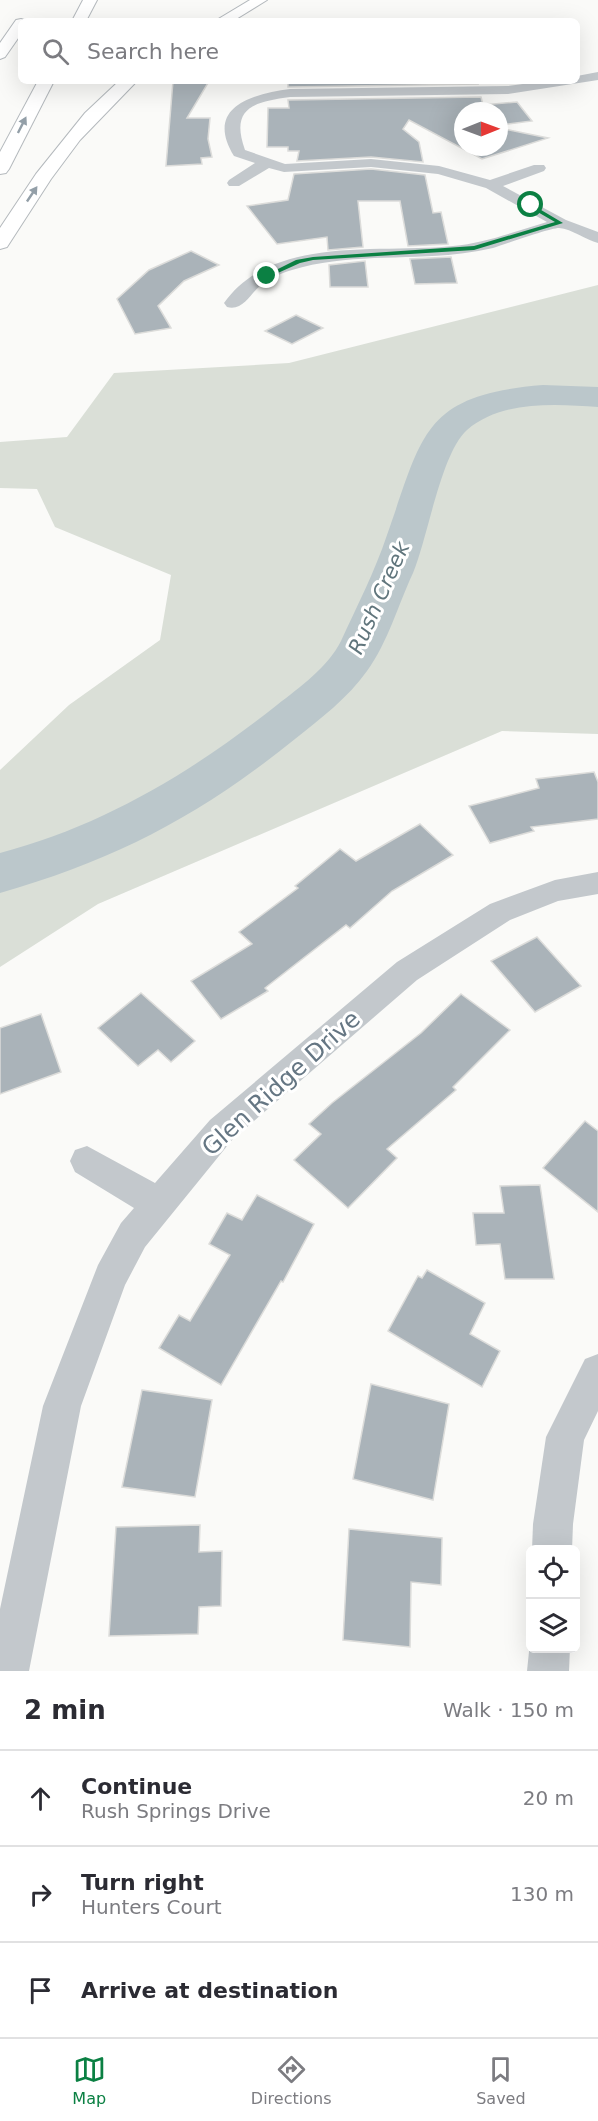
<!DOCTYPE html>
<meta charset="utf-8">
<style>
:root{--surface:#fff;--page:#f2f2f3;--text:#2b2b33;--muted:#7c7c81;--line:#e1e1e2;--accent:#0b8043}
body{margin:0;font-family:"DejaVu Sans",sans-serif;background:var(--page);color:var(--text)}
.controls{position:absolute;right:18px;bottom:18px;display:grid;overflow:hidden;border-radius:9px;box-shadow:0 6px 24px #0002}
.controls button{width:54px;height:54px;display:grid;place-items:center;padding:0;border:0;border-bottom:2px solid var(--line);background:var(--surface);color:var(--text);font:30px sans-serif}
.compass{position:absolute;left:454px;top:102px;width:54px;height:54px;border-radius:50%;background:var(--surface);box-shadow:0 6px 24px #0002;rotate:89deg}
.stop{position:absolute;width:18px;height:18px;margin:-14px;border:4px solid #0b8043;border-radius:50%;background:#fff}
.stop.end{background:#0b8043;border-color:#fff;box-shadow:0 2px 6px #0008}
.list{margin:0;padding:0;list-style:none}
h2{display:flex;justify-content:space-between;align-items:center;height:78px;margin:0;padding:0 24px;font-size:26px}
h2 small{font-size:20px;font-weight:400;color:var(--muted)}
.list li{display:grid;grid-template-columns:39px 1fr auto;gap:18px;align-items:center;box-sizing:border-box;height:96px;padding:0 24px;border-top:2px solid var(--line)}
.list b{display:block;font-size:22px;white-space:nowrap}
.list p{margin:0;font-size:20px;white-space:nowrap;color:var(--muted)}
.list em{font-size:20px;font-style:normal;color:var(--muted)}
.icon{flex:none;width:33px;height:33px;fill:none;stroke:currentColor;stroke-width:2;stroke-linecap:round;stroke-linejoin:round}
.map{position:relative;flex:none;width:598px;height:1671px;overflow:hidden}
.search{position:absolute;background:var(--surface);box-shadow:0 6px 24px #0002;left:18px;right:18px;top:18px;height:66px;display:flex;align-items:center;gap:15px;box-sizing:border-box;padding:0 21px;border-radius:9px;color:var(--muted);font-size:22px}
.sheet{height:366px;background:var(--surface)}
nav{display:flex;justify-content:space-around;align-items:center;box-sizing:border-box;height:84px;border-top:2px solid var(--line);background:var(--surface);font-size:16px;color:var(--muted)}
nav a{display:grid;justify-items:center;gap:3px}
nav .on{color:var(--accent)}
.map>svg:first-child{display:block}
.green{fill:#dadfd7}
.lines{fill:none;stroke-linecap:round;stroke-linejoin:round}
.river{fill:#bbc7cb;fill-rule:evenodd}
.building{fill:#aab3b9;stroke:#dcdcda;stroke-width:1.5}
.highway-casing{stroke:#b4b9bd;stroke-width:2}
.street{fill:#c3c8cc;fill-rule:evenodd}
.highway{fill:#fff;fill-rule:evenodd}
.oneway{fill:#939fa8}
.route{fill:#0b8043}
.labels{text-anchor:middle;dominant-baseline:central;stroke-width:6;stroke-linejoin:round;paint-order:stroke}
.water-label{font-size:21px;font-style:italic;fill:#60757c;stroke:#fff}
.near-street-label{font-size:24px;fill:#657683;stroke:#fff}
</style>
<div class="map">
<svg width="598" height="1671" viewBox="0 0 598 1671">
<rect width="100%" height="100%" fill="#fafaf8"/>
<!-- green -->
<path class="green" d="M598,285V734L502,731L98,904L0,967V770L69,705L160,640L171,575L55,527L37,489L0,488V442L67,437L114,373L289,363Z"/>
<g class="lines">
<!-- river -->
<path class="river" d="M543,385L598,387V407C556,404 502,400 467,430C441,453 428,537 413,573C398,605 388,642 367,671C348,698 320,719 295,739C201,815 116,860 0,893V853C103,826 194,771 277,705C300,687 328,667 341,641C357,606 375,571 387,535C423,434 422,395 543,385Z"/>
</g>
<!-- building -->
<g class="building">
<path d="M173,81L208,83L187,118H210L208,139L212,157L201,158L202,164L166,166Z"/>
<path d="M288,81H477L478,84L288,87Z"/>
<path d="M481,97L483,105L517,102L532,121L499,125V111H463V147H499V128L548,138L482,159L409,120L403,129L419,142L423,162L371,157L297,161L299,151H288V147H267L268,108H289L288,100Z"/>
<path d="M371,169L425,175L433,213L441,212L448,244L408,246L400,201H358L363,247L328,250L327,237L277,244L247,206L288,200L294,174Z"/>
<path d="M191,251L219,265L184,281L158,306L171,328L135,334L117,299L149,270Z"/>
<path d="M451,257L457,283L415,284L410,259Z"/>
<path d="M365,261L368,287H330L329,265Z"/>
<path d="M296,315L323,328L292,344L265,331Z"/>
<path d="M594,772L598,782V819L531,827L534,831L490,843L469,806L539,788L536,779Z"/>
<path d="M420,824L453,855L392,891L350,928L346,925L265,988L268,991L221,1019L191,981L252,944L239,932L298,888L295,886L340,849L356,861Z"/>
<path d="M537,937L581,986L535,1012L491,961Z"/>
<path d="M141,993L195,1041L171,1062L158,1050L138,1066L98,1028Z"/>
<path d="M461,994L510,1030L453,1087L456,1090L387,1149L397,1158L348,1208L294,1160L321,1134L309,1124L332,1103L421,1033Z"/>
<path d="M41,1014L61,1072L0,1094V1028Z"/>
<path d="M585,1121L598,1131V1212L543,1168Z"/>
<path d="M540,1185L554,1279H505L500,1244L476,1245L473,1213H504L500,1186Z"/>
<path d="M257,1195L314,1224L283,1282L281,1281L221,1385L159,1348L179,1315L190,1321L230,1255L209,1244L227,1213L242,1220Z"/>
<path d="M427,1270L485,1303L470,1334L500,1351L482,1387L388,1331L418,1276L422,1278Z"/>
<path d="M371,1384L449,1404L433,1500L353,1479Z"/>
<path d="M142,1390L212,1400L195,1497L122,1487Z"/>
<path d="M200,1525L199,1552L222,1551L221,1606L199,1607L198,1634L109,1636L116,1527Z"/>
<path d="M349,1529L442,1538L441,1585L411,1582L410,1647L343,1640Z"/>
</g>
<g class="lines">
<!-- highway casing -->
<g class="highway-casing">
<g id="highway">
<path d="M83,0H97L86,21H72Z"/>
<path d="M250,0H267L233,21H215Z"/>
<path d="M21,19L27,21H21V34L5,57L0,59V43L16,20Z"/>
<path d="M38,81H54L9,169L6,173L0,174V152Z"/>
<path d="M119,81H137L80,140L51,179L7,247L0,249V228L36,174L85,113Z"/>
</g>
</g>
<!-- street -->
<g class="street">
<path d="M598,72V80L508,94L290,97C253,102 230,108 245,150L285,164L371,159L439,166L490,180L534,165H544L546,168L544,171L503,186L566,220L598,232V243C586,240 572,229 559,228C550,228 506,244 493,248C427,264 357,250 292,270C281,273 269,279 260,286C249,295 243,311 227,307L224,303C273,234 381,254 453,246C485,243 516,231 547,222L486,188L438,174L371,167L284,172L269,168L239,186H229L227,183L229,180L255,163L234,156C204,107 252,94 290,89L508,86L545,81H577V76Z"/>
<path d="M598,872V894L558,901L510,920L417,980L232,1140L145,1247L125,1285L81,1406L29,1671H0V1609L43,1406L98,1265L121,1223L134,1208L75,1172L70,1161L75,1150L87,1146L155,1183L210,1120L397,962L490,904L555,880Z"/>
<path d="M598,1354V1411L584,1440L573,1524L572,1550H532L533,1524L546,1437L585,1359Z"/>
<path d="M530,1642V1648H570L569,1671H527Z"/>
</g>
<!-- highway -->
<use href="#highway" class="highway"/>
</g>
<!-- one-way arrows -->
<defs><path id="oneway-solid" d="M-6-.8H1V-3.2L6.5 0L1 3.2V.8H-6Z" transform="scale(1.5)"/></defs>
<g class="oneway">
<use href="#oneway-solid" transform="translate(22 125) rotate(-63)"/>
<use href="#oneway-solid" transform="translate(32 194) rotate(-56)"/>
</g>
<!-- route -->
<path class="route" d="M531,204L563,223L474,250L313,260L300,263L269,277L264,276L296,260L313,257L474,246L555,222L529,207Z"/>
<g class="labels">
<!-- water labels -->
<g class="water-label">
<text transform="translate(379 598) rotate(-66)">Rush Creek</text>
</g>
<!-- near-street labels -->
<g class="near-street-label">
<text transform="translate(281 1083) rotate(-42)">Glen Ridge Drive</text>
</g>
</g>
</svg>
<div class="controls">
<button><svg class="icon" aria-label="locate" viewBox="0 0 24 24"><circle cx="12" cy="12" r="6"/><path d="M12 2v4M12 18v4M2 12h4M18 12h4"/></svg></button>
<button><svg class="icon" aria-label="layers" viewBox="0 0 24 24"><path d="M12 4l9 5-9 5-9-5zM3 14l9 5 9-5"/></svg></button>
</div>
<svg class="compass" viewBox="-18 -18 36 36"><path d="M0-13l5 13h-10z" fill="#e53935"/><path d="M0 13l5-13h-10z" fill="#7c7c81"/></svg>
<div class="stop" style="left:531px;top:205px"></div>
<div class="stop end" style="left:267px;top:276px"></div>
<div class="search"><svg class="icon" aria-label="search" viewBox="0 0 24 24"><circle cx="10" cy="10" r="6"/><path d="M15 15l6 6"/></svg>Search here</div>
</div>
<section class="sheet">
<h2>2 min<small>Walk · 150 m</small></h2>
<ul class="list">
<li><svg class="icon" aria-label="ahead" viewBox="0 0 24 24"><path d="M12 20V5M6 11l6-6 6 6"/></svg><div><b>Continue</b><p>Rush Springs Drive</p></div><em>20 m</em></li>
<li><svg class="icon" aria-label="right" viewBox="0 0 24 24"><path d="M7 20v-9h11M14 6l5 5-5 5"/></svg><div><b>Turn right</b><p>Hunters Court</p></div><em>130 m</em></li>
<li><svg class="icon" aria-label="arrive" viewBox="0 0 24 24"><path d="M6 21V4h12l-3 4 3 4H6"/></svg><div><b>Arrive at destination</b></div></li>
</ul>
</section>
<nav>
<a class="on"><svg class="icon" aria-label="map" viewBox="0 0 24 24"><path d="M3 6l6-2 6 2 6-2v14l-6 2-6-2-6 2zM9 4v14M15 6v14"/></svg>Map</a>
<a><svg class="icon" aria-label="directions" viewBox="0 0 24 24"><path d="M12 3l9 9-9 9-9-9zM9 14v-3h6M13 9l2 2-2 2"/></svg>Directions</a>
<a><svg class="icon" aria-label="saved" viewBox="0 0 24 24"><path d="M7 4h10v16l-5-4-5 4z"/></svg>Saved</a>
</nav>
